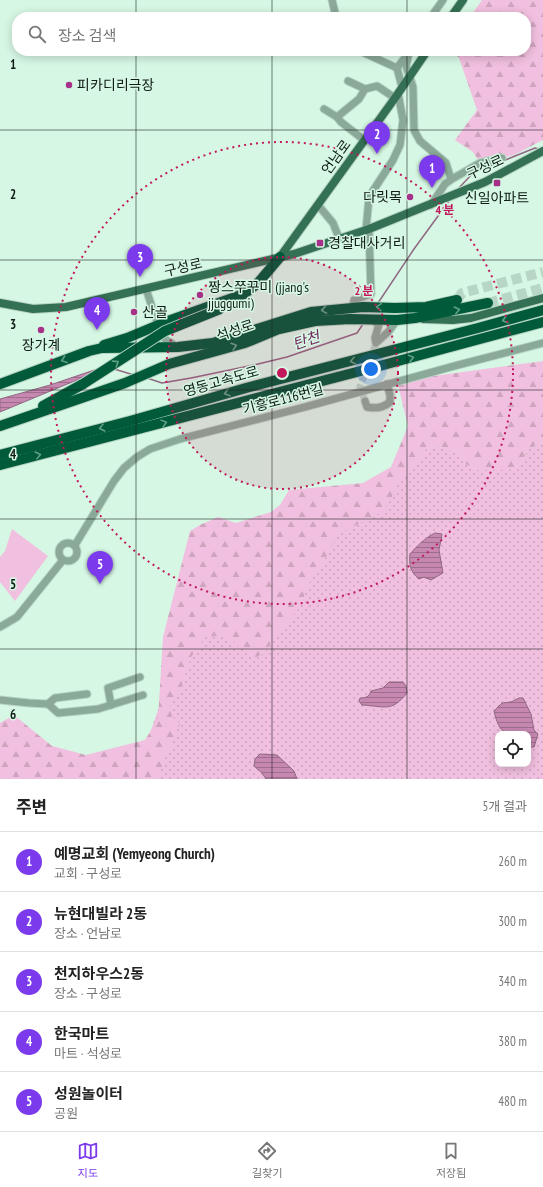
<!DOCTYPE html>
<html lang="ko">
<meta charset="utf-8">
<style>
:root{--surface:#fff;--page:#f2f2f2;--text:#222;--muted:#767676;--line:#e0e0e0;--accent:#7c3aed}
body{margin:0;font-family:"PT Sans Narrow","Noto Sans KR",sans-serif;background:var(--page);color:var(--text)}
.controls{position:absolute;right:12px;bottom:12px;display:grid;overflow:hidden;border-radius:8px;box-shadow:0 2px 10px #0003}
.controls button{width:36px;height:36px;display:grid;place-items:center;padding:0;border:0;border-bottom:1px solid var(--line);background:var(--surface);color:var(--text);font:20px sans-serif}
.you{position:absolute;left:371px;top:369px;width:14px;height:14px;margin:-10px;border:3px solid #fff;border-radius:50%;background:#1a73e8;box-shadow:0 0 0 6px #1a73e833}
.badge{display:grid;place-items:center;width:26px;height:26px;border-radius:50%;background:var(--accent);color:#fff;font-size:13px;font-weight:700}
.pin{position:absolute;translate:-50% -33px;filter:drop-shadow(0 1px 2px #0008)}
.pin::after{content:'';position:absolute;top:21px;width:14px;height:12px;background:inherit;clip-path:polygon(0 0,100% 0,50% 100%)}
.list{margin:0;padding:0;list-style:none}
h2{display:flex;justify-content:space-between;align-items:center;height:52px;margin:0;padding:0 16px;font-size:17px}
h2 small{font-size:13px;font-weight:400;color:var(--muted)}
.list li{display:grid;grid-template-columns:26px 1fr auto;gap:12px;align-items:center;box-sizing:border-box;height:60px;padding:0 16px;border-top:1px solid var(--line)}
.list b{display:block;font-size:15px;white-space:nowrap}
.list p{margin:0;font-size:13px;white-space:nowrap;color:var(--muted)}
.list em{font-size:13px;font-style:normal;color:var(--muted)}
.icon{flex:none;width:22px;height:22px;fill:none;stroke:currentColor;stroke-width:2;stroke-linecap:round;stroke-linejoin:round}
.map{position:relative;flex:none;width:543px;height:779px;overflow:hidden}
.search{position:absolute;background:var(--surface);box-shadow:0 2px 10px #0003;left:12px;right:12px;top:12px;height:44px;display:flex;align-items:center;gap:10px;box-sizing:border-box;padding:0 14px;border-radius:16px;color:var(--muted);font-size:15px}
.sheet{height:352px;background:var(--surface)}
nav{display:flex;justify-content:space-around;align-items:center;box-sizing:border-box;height:56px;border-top:1px solid var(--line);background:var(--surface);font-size:11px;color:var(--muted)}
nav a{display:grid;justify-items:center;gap:2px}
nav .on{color:var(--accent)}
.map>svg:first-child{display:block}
.grass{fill:url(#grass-dots);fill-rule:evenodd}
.forest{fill:url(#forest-firs)}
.pitch{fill:#f1bfdf}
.water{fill:url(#water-rules);stroke:#8f6882}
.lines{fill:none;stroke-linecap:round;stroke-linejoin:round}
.stream{stroke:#8f6882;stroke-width:1.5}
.minor-tunnel{stroke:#b8d6c5;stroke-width:7;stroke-dasharray:7 3.5;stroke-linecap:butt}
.highway-tunnel{stroke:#b8d6c5;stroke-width:10;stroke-dasharray:10 5;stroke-linecap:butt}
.minor-casing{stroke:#b6d4c3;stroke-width:9}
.major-casing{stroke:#b6d4c3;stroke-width:10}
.highway-casing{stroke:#b6d4c3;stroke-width:12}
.minor{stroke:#8ba998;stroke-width:7}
.major{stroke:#347053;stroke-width:8}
.highway{stroke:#015b3a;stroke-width:10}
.highway-bridge-casing{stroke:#b6d4c3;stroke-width:12;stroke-linecap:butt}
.highway-bridge{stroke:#015b3a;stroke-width:10}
.oneway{stroke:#61a186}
.grid{fill:none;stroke:#101c15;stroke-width:1;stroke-opacity:0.55}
.ring{fill:none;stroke:#c2185b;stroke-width:2;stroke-dasharray:2 4}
.poi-dot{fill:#a73189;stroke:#d6f7e4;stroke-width:1.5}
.labels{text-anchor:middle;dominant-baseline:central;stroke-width:3;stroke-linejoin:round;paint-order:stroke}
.poi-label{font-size:14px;fill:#101c15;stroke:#d6f7e4;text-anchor:start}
.street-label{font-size:14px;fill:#101c15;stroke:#d6f7e4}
.water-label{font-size:15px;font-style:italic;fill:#71285d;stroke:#d6f7e4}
.grid-label{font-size:13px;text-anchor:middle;font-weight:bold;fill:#101c15;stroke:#d6f7e4;stroke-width:3;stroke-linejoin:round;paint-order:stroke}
.centre{fill:#c2185b;stroke:#d6f7e4;stroke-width:2}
.ring-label{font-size:12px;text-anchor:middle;font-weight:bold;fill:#c2185b;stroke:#d6f7e4;stroke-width:3;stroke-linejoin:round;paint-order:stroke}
</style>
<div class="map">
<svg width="543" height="779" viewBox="0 0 543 779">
<defs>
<pattern id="grass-dots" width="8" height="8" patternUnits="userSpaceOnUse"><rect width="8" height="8" fill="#f1bfdf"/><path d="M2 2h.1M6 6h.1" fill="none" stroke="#cea4be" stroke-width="1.8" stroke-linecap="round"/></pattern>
<pattern id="forest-firs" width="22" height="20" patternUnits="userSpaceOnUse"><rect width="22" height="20" fill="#f1bfdf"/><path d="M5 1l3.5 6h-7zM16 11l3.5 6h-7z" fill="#cea4be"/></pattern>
<pattern id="water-rules" width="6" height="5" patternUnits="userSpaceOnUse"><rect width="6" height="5" fill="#c688b1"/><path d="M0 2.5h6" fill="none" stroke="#9f6e8f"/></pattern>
</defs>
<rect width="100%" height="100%" fill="#d6f7e4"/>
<!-- grass -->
<path class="grass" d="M539,442L543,443V779H134L179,650L357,501L421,458L426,449L440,446L449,450L460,452L465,464L478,470H507L521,464L527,451ZM498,734H528V764H498Z"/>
<!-- forest -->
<g class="forest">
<path d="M482,0H543V140L514,155L480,163L473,152L455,140L477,110L459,58L452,51H526V17H470Z"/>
<path d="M543,361V443L539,442L527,451L521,464L507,470H478L465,464L460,452L449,450L440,446L426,449L421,458L398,483L390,501L382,512L339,534L322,564L308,585L300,607L278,633L264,653L256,657L239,647L226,635L206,637L191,657L182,685L170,703L172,717L180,723L172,744L162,765L159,779H0V723L14,715L52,746L86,755L145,740L158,719L163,637L190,531L200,525L218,517L236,523L271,512L280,505L289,490L363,483L391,467L408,426L397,381Z"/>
</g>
<!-- pitch -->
<path class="pitch" d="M12,529L48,556L15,601L0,582V557L5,551Z"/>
<!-- water -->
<g class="water">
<path d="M106,366L101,370L0,412V399L50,385Z"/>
<path d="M435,533L442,534L439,550L443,573L431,580L424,577L419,579C410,572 409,564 410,554C417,546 425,538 435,533Z"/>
<path d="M389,682H403L406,686L407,693C391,713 384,706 362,705L359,701L360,698C366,698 369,697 371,691L383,688Z"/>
<path d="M519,698H523L531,714L534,730L538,734L534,747H530L528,748V734C505,734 500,736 494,711L502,703L511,702Z"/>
<path d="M260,754L277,755L294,771L297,779H266L262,773L254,766L255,759Z"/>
</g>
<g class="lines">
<!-- stream -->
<g class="stream">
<path d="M457,190L473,173L535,148L539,149"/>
<path d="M378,303L414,249L449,201"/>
<path d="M114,369L134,375"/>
<path d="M147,378L162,383L191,378L258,364L287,357L357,333L363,324"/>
</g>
<!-- minor-tunnel -->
<path class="minor-tunnel" d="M365,401L360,387L376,343"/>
<!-- highway-tunnel -->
<g class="highway-tunnel">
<path d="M457,300L462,293L543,272"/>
<path d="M488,303L543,288"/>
</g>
<!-- minor casing -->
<g class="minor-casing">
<g id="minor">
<path d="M332,0L336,17"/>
<path d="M431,17L443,0"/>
<path d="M360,51L397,68"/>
<path d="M409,53L406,66L413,87L414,130L420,141L446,163L451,179"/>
<path d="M348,81L365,89"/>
<path d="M402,87L397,68L407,55"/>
<path d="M324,109L337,117L359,99L365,89L377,86L395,98"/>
<path d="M337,117L341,122L364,140"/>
<path d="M318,205L333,223L339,238"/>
<path d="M431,205L445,184L452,179L480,163L502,158"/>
<path d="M366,230L369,197L393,160L400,145L403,120L398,93"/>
<path d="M146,289L157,322L165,339L177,347"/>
<path d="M353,307L354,300L371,294L369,229"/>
<path d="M375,322L379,324L375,338L376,343L389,331L397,320"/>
<path d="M365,401L367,407C376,409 383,408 390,402V395L387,384"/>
<circle cx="68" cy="552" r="9"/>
<path d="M75,545L114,481L124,468L137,457L150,449L180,439L305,407L458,365L543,343"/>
<path d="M0,627L17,617L63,560"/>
<path d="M0,700L29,703L48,704L55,698L87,694"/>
<path d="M48,704L58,713L98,709L143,695"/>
<path d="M111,705L108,688L140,677"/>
</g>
</g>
<!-- major casing -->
<g class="major-casing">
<g id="major">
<path d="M451,17L463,0"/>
<path d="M280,257L395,98L427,51"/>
<path d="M0,303L33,309L66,307L294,254L369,229L485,182L543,151"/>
<path d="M423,319L453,320L471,318L543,298"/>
</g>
</g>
<!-- highway casing -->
<g class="highway-casing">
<g id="highway">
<path d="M104,345L127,338L168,321L244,294L258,283L280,257"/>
<path d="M0,384L89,351L102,348L178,347L213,343L311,312L363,307L395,308L426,307L457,300"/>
<path d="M43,406L83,384"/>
<path d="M0,426L125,383L169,364L245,343L279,329L315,321L350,319L397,320L415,318L488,303"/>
<path d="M0,455L130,421L246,388L478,328L543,310"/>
<path d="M0,465L372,368L543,322"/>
</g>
</g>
<!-- minor -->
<use href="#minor" class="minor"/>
<!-- major -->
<use href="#major" class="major"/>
<!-- highway -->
<use href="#highway" class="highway"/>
<!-- highway-bridge casing -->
<g class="highway-bridge-casing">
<path id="highway-bridge" d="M83,384L165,331L220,309"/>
</g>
<!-- highway-bridge -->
<use href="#highway-bridge" class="highway-bridge"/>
</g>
<!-- one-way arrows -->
<defs><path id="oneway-chevron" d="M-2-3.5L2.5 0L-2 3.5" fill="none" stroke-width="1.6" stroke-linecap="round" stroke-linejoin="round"/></defs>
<g class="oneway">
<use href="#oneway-chevron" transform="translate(379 307) rotate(-177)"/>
<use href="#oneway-chevron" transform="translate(324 310) rotate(172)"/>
<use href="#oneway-chevron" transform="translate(457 310) rotate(-13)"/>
<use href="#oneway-chevron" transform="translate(505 320) rotate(164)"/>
<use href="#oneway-chevron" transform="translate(234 346) rotate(-17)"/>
<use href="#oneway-chevron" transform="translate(411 358) rotate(-15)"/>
<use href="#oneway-chevron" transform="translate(64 360) rotate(160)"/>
<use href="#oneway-chevron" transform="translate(353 361) rotate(166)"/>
<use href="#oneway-chevron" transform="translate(116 363) rotate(-33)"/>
<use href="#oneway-chevron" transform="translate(227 393) rotate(164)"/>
<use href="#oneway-chevron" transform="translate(164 423) rotate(-15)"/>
<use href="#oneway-chevron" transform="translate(102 428) rotate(166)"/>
<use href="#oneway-chevron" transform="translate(38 455) rotate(-14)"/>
</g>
<!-- grid -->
<path class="grid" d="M136,0V17M272,0V17M407,0V17M136,51V779M272,51V779M407,51V779M0,130H543M0,260H543M0,390H543M0,519H543M0,649H543"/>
<!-- distance rings -->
<circle cx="282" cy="373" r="116" fill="#c2185b" fill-opacity=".12"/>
<g class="ring">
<circle cx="282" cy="373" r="116"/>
<circle cx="282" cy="373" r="231"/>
</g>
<!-- markers -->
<g class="poi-dot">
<circle cx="69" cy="85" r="4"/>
<rect x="493" y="179" width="8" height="8" rx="2"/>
<circle cx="410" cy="197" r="4"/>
<rect x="316" y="239" width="8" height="8" rx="2"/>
<circle cx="200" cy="295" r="4"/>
<circle cx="134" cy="312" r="4"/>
<circle cx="41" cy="330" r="4"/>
</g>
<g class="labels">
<!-- poi labels -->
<g class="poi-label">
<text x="77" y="85">피카디리극장</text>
<text x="402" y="197" text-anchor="end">다릿목</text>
<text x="497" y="198" text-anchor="middle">신일아파트</text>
<text x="328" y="243">경찰대사거리</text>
<text x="208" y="287">짱스쭈꾸미 (jjang's<tspan x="208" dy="16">jjuggumi)</tspan></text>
<text x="142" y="312">산골</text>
<text x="41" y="345" text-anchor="middle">장가계</text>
</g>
<!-- street labels -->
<g class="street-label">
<text transform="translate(336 157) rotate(-54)">언남로</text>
<text transform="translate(485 167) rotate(-25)">구성로</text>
<text transform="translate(183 267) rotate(-13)">구성로</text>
<text transform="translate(235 330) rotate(-19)">석성로</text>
<text transform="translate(221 381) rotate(-16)">영동고속도로</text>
<text transform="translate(283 399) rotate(-15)">기흥로116번길</text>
</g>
<!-- water labels -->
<g class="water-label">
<text transform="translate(306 340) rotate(-19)">탄천</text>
</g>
</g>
<g class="grid-label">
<text x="13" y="69">1</text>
<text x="13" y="199">2</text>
<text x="13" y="329">3</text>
<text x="13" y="459">4</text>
<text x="13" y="589">5</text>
<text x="13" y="719">6</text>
</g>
<circle cx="282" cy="373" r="6" class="centre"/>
<g class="ring-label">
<text x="445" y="214">4 분</text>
<text x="364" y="295">2 분</text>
</g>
</svg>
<div class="controls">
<button><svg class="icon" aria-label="locate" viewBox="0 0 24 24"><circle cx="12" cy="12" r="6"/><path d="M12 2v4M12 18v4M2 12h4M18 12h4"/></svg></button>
</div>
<div class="you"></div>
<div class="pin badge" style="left:432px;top:188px">1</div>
<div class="pin badge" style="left:377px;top:154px">2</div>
<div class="pin badge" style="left:140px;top:277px">3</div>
<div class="pin badge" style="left:97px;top:330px">4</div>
<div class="pin badge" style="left:100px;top:584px">5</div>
<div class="search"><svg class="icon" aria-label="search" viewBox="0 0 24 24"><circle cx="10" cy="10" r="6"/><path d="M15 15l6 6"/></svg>장소 검색</div>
</div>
<section class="sheet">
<h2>주변<small>5개 결과</small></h2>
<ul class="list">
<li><span class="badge">1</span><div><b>예명교회 (Yemyeong Church)</b><p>교회 · 구성로</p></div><em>260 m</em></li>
<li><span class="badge">2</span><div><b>뉴현대빌라 2동</b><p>장소 · 언남로</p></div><em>300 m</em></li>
<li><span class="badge">3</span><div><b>천지하우스2동</b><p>장소 · 구성로</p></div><em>340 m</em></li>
<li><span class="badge">4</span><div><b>한국마트</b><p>마트 · 석성로</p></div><em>380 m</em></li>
<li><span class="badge">5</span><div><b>성원놀이터</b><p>공원</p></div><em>480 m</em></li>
</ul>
</section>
<nav>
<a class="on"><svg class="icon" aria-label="map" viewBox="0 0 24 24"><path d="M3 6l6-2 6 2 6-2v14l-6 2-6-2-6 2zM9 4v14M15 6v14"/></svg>지도</a>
<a><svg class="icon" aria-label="directions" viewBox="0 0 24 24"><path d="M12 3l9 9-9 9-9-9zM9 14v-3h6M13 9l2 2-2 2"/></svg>길찾기</a>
<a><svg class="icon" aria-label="saved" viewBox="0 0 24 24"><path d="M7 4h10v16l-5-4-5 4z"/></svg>저장됨</a>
</nav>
